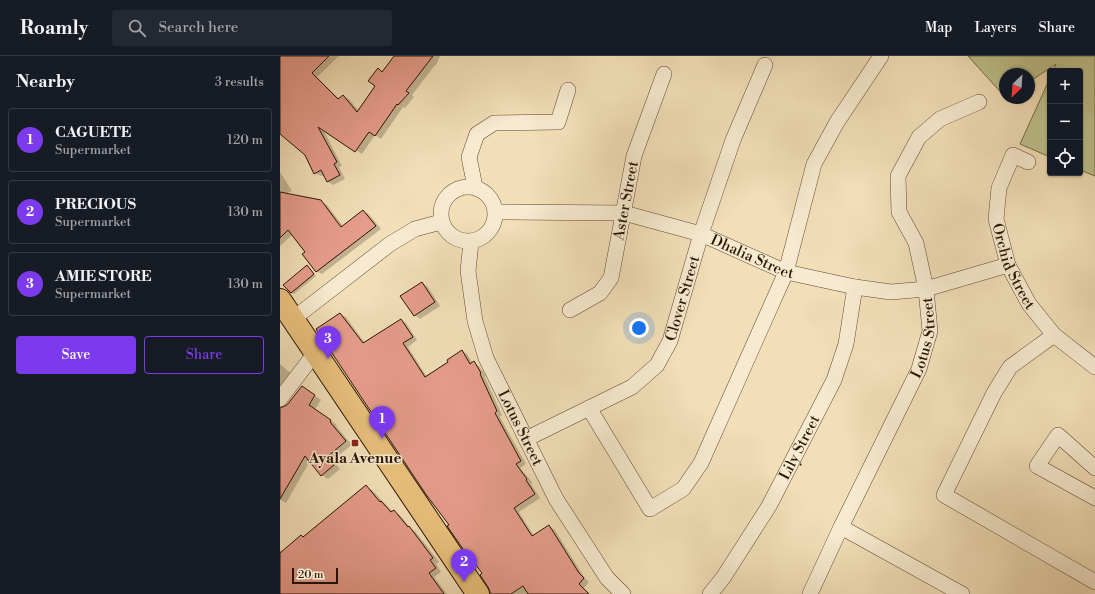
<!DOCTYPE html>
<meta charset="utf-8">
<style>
:root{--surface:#171b24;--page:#242831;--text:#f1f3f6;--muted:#9ea1a6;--line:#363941;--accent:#7c3aed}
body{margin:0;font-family:"Libre Bodoni",serif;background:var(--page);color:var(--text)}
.controls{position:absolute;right:12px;top:12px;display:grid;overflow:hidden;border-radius:4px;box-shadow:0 1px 3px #0004}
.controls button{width:36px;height:36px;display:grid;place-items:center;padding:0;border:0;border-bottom:1px solid var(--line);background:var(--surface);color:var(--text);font:20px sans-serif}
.compass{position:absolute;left:719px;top:12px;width:36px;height:36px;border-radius:50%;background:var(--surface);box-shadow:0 1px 3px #0004;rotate:205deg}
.scale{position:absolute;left:12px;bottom:10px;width:46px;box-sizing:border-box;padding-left:4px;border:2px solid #2c1504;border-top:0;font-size:11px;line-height:14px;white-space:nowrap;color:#2c1504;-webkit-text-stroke:3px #f7ead0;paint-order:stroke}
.you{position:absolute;left:359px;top:272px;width:14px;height:14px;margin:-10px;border:3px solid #fff;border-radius:50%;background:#1a73e8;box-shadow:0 0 0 6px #1a73e833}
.badge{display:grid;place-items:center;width:26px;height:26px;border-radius:50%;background:var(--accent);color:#fff;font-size:13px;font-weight:700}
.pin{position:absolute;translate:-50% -33px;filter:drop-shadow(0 1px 2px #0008)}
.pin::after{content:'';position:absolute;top:21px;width:14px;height:12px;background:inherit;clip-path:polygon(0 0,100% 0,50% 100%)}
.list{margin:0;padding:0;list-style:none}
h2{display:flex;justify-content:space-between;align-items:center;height:52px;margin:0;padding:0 16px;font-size:17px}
h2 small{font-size:13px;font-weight:400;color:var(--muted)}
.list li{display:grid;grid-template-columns:26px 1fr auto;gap:12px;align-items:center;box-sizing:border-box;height:64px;margin:0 8px 8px;padding:0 8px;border:1px solid var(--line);border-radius:4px}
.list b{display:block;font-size:15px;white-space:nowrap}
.list p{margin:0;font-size:13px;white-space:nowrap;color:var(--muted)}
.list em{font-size:13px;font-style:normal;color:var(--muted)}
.actions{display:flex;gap:8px;padding:12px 16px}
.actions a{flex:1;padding:9px 0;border:1px solid var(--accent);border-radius:4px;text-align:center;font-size:14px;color:var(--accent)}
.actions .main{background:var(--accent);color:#fff}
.icon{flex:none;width:22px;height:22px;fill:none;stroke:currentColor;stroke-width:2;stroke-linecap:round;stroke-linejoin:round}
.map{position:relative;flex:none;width:815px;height:538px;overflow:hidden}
header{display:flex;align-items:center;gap:24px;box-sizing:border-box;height:56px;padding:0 20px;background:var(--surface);border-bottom:1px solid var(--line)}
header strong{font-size:19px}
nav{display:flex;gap:22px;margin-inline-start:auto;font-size:14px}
.search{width:280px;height:36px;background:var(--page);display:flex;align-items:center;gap:10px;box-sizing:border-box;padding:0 14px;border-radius:4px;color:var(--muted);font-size:15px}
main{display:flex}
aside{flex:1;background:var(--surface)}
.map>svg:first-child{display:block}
.green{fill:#bec18c;stroke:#756b48}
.shadow{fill:#0003}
.building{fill:#e69d8c;stroke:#2c1504}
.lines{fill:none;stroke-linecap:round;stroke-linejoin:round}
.street-casing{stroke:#5e4831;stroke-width:16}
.primary-casing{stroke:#2c1504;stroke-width:24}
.street{stroke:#f7ead0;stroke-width:15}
.primary{stroke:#e9c07c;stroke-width:22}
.poi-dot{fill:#8f2418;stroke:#f7ead0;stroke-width:1.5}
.labels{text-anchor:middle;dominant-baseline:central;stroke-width:3;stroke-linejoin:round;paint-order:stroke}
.street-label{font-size:15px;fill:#2c1504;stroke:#f7ead0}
.poi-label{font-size:15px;font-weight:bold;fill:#2c1504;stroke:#f7ead0}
</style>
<header>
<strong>Roamly</strong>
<div class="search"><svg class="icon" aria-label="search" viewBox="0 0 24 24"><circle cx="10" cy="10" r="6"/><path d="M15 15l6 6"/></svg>Search here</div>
<nav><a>Map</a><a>Layers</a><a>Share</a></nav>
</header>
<main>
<aside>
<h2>Nearby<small>3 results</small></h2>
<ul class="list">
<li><span class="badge">1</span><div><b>CAGUETE</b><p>Supermarket</p></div><em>120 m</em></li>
<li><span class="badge">2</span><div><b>PRECIOUS</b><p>Supermarket</p></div><em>130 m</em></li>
<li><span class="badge">3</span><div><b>AMIE STORE</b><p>Supermarket</p></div><em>130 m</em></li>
</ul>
<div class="actions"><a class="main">Save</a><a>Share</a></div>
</aside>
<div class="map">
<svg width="815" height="538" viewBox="0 0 815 538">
<rect width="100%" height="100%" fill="#f2dfb7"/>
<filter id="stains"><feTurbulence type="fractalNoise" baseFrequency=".005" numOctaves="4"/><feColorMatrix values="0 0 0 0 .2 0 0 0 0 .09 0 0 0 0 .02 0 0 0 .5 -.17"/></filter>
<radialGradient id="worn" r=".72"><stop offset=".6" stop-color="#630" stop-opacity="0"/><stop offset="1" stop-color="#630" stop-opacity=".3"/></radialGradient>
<!-- green -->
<g class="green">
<path d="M688,0H815V120L800,114V15H773L776,8L749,26V18H725V41Z"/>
<path d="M770,22V101L740,88Z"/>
</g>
<!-- shadow -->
<g class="shadow">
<path d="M0,0H59L37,21L59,43L63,40L69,43L79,55L96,30L98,14L103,16L115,0H160L156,9H155L132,39L134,41L125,52L123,51L101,83L95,79L82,98L43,73L62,110L59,111L65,123L53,129L47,125L44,119L41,120L35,117L26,98L0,76Z"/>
<path d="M0,116L12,135L5,138L40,145L47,149L63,170L83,155L89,158L101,173L42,218L36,215L26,196L13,178L0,190Z"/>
<path d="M27,210L36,220L14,238L11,237Z"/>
<path d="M142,227L148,231L160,250L140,263L135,259Z"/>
<path d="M60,258L66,261L85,287L121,264L126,267L137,284L128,291L147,321L170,307L182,295L187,298L193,307H194L199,310L206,320L205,321L222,359L220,361L246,408L240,412L252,426L251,428L260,442L239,456L254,480L269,470L275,474L304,521L309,526L304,532L310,538H212L204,518L170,469Z"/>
<path d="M0,308L15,321L0,340Z"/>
<path d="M22,331L41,344L35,353L57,369L56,370L72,389L52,404L60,413L48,423L42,419L30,405L6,447L0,444V353L4,352Z"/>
<path d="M86,431L92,434L113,456L120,459L131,473L135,475L159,506L156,508L161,516L154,521L167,538H0V494L3,496L21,480L24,482Z"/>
</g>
<!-- building -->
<g class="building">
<path d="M0,0H49L32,17L58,43L63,39L77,56L95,30L88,25L98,12L102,16L114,0H153L126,35L129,37L118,49L117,48L95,80L89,76L75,96L38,71L57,106L54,108L60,119L47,126L41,114L34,118L25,99L0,78Z"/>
<path d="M0,136L41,144L61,171L83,154L96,170L36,216L22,198L25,196L8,174L0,182Z"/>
<path d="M27,209L34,218L11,237L3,229Z"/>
<path d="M142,226L155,246L134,260L120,240Z"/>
<path d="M60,257L83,287L121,263L133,281L123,287L145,321L168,306L167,304L182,294L190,308L194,305L201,317L200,318L217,355L215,357L241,405L236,408L247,423L246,424L255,438L234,452L252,480L269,469L299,517L304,522L299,528L309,538H248L243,530L231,538H211L208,531L200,519L202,517L183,493L167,470L169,469L145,437L36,273Z"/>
<path d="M22,330L35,339L29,349L51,364L50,366L66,385L47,401L54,409L41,420L25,400L0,443V352L7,349Z"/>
<path d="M86,429L100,446L101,445L111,456L114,454L128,471L129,470L153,502L150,504L156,512L149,517L164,538H0V497L21,479L23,481Z"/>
</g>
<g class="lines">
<!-- street casing -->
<g class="street-casing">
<g id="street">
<path id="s1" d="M748,106L733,99L719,132L716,163L728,209L749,248L774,279L815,311"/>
<circle cx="188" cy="158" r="27"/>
<path d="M195,131L189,101L197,78L214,67L278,66L288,34"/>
<path id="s2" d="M216,156L344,157L421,178L506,216L575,231L611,236L646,233L728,209"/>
<path id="s3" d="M191,186L188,215L195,265L206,302L276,443L327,522L343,538"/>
<path id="s4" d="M290,254L320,237L331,222L354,100L384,18"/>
<path d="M13,263L110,188L135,173L161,166"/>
<path d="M774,279L730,311L714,337L664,439L815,526"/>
<path d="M0,343L35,297"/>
<path d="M309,352L370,453L403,433L421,407L506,216L534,108L557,66L601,0"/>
<path id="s5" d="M246,383L352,331L377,309L390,285L421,178L453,84L485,9"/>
<path d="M815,412L778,379L757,410L815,442"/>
<path d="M561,471L682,538"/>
<path id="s6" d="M430,538L443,522L489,450L554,324L566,288L575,231"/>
<path id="s7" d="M530,538L561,471L639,313L650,275L646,233L636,187L619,156L618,120L639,81L660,63L699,46"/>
</g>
</g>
<!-- primary casing -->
<g class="primary-casing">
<path id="primary" d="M0,244L198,538"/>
</g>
<!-- street -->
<use href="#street" class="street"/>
<!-- primary -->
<use href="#primary" class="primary"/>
</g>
<!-- markers -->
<rect class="poi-dot" x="71" y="383" width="8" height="8" rx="2"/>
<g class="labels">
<!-- street labels -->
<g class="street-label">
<text stroke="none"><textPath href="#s4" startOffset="132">Aster Street</textPath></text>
<text stroke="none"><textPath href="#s2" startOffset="264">Dhalia Street</textPath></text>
<text stroke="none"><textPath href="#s1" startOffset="134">Orchid Street</textPath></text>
<text stroke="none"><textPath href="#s5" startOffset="223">Clover Street</textPath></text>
<text stroke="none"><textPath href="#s7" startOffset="282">Lotus Street</textPath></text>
<text stroke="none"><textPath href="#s3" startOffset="196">Lotus Street</textPath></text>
<text stroke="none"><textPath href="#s6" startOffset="172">Lily Street</textPath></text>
</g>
<!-- poi labels -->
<g class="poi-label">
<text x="75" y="402">Ayala Avenue</text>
</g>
</g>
<rect width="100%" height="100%" filter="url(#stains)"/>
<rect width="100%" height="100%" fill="url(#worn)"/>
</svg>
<div class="controls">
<button>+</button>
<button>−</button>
<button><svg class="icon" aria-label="locate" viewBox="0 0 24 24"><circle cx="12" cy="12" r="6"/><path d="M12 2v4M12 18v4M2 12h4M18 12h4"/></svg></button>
</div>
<svg class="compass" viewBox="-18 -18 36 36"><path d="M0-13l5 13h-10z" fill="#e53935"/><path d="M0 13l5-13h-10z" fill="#9ea1a6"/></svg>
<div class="scale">20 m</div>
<div class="you"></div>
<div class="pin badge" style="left:102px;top:383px">1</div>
<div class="pin badge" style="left:184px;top:526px">2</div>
<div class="pin badge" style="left:48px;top:303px">3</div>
</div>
</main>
